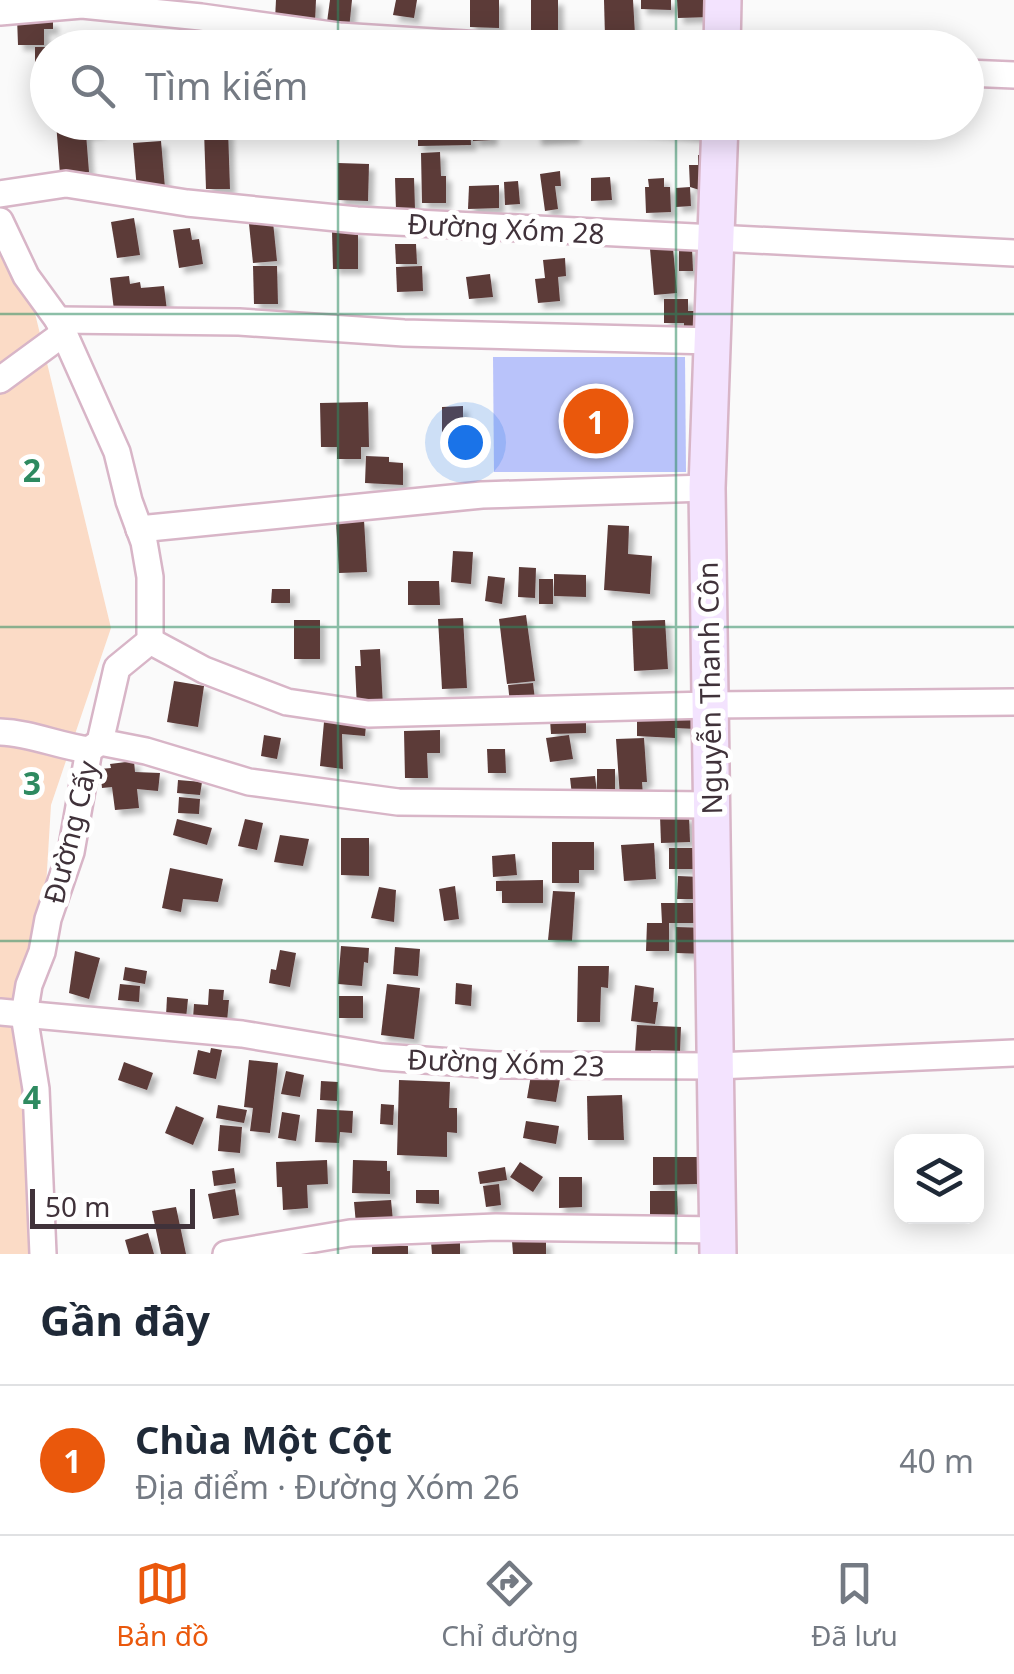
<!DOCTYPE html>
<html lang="vi">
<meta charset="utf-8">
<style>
:root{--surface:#fff;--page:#f6f6f7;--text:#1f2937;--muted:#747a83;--line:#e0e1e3;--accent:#ea580c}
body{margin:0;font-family:"Noto Sans",sans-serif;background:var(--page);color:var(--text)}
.controls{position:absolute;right:30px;bottom:30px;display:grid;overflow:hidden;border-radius:20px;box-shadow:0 5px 25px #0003}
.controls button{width:90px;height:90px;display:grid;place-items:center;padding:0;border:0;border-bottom:2px solid var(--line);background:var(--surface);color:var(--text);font:50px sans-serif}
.scale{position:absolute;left:30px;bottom:25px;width:165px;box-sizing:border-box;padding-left:10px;border:5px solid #40323a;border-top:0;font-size:28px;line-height:35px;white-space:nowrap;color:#40323a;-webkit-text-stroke:8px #fff;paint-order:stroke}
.you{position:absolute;left:465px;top:442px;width:35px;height:35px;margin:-25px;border:8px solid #fff;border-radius:50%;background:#1a73e8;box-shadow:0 0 0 15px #1a73e833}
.badge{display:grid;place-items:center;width:65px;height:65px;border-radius:50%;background:var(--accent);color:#fff;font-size:32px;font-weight:700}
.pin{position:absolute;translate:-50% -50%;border:5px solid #fff;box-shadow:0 2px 10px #0006}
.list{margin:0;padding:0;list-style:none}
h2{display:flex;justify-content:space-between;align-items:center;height:130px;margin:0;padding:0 40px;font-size:42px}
h2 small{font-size:32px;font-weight:400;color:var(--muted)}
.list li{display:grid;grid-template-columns:65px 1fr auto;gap:30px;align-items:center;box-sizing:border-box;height:150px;padding:0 40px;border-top:2px solid var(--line)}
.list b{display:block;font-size:38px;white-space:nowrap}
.list p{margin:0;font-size:32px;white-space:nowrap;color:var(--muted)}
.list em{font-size:32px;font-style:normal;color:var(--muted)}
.icon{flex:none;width:55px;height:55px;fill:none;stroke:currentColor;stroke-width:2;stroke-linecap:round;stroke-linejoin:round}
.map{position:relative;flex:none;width:1014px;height:1254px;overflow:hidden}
.search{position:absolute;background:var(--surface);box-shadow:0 5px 25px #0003;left:30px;right:30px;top:30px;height:110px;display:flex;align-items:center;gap:25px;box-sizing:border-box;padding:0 35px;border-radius:55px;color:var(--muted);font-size:38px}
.sheet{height:280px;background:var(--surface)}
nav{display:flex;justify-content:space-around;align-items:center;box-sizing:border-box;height:140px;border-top:2px solid var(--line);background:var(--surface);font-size:28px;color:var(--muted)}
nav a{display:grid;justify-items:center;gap:5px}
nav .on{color:var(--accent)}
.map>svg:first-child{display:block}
.green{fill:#fbdbc6}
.water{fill:#b9c3fa}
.building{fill:#5b3a39;filter:url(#shadow)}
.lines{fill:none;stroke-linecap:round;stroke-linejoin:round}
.street-casing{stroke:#d8b5c7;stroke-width:30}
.secondary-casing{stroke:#d8b5c7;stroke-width:40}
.street{stroke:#fff;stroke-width:25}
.secondary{stroke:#f3e3fe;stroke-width:35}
.grid{fill:none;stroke:#2e8a60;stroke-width:2.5;stroke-opacity:0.55}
.labels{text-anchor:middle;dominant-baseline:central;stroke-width:10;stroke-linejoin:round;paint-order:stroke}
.street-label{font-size:28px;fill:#40323a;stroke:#fff}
.grid-label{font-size:32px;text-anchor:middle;font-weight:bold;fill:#2e8a60;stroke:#fff;stroke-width:10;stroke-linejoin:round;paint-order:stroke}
</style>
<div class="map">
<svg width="1014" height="1254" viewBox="0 0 1014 1254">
<defs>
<filter id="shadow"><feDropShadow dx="5.5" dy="5.5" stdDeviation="2.5" flood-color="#0004"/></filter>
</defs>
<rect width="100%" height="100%" fill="#fafafa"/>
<!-- green -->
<path class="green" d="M0,231L26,276L111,628L51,805L42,952L38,1254H0Z"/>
<!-- water -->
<path class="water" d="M493,357H685L686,472H494Z"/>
<!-- building -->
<g class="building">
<path d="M276,0H316L315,21L275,19Z"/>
<path d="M330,0H352L349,29L327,22Z"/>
<path d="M396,0H417L414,18L393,15Z"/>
<path d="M470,0H499V28L470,27Z"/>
<rect x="531" y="0" width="27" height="43"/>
<path d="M604,0H633L635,35L605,37Z"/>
<path d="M641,0H671V10L641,9Z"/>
<path d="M677,0H709L710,17L678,18Z"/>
<path d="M17,17H44L43,22L53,21V29H44V45H18Z"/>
<rect x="35" y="47" width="13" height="27"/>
<path d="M56,122H100L101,132L86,134L89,172L60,174Z"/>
<path d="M418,122H470L471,145L418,146Z"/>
<path d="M473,122H492V140L473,141Z"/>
<path d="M535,122H574L575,138L536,140Z"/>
<path d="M619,122H707L706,137L618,130Z"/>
<path d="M228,130L230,189H206L204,131Z"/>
<path d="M161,141L165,188L137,190L133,143Z"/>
<path d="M440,152L441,176H446V203H422L421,153Z"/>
<path d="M698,155H705L706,192L690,187L689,165H698Z"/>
<path d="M338,163L369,164L368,201L338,200Z"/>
<path d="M560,171L561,186H555L558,209L545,211L540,174Z"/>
<path d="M610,177L612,200L591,201V178Z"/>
<path d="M395,178H414L415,210H396Z"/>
<path d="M664,178V187H670L671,212L646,213L645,187H649L648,179Z"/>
<path d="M518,181L520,204L505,205L504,182Z"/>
<path d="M499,185V208L468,209L469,186Z"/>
<path d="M690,187L691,206L676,207V188Z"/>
<path d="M134,218L140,255L117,258L111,222Z"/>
<path d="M273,222L277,261L253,263L249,224Z"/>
<path d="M190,228L192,240L199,239L203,264L179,268L173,230Z"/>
<path d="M332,231H358V269H333Z"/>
<path d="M395,244H416L417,264H396Z"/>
<path d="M673,248L677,293L654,295L650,249Z"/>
<path d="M679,248H692L693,271H679Z"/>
<path d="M565,258L566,276L558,277L560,301L538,303L535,279L545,278L543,260Z"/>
<path d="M253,266H277L278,304H254Z"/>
<path d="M422,266L423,291L397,292L396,267Z"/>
<path d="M490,274L493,297L469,299L466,277Z"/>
<path d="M129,276L130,284L140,282L141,288L164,286L167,311L137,314L136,308L114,310L110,278Z"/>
<path d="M664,299H688V311H707V338H684V323H664Z"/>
<path d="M368,402L369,447H361V459H337V447H321L320,403Z"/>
<path d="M463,406V436H442V407Z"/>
<path d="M603,410L604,430L589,431L588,411Z"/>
<path d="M366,456L389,457V462L403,463V485L365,483Z"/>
<path d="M364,520L367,572L339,573L336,521Z"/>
<path d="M608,525L629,526L628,554L652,556L650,594L604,590Z"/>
<path d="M453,551L473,552L471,584L451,582Z"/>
<path d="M519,567L536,568L535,598L518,597Z"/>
<path d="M554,574L586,575V597L554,596Z"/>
<path d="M488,576L505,578L502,604L485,601Z"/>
<rect x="539" y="579" width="14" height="25"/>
<path d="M408,581H439L440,605H408Z"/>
<path d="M272,589H290V603H271Z"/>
<path d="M526,615L535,681L507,684L499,619Z"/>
<path d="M463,618L467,688L442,689L438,619Z"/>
<rect x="294" y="620" width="26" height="39"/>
<path d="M665,620L668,669L634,671L632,621Z"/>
<path d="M380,649L383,707L357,708L355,666H361L360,650Z"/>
<path d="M174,681L204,686L198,727L167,722Z"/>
<path d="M533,683L535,700L510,703L508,685Z"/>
<path d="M637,715L697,718V729L675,728V738L637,736Z"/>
<path d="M586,719V733L551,734L550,720Z"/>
<path d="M324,722L366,725L365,736L342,734L343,769L320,766Z"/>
<path d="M440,730V753H427L428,778H405L404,731Z"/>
<path d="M264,735L281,738L277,759L261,756Z"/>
<path d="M569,735L573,759L550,762L546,738Z"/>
<path d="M644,738L647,782H642L643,796L620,797L616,739Z"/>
<path d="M487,749H505L506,773H488Z"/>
<path d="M134,761L135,772L160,773L158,791L137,789L139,808L115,810L112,787L102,788L100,769L111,768L110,764Z"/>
<rect x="597" y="769" width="18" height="24"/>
<path d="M595,776L597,793L572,795L570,778Z"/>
<path d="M178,780L202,782L200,795L177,793Z"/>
<path d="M179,797L200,799L199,814L178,813Z"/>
<path d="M660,816H689L690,842L661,843Z"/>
<path d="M177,819L212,828L207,845L173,835Z"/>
<path d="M245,819L263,823L257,850L238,846Z"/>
<path d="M280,835L309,839L303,866L274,862Z"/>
<path d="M341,838H369V876L341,875Z"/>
<path d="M552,842H594V870H579V883H552Z"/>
<path d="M654,843L656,879L624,881L621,845Z"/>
<rect x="669" y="848" width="26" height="21"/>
<path d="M515,854L517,875L493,877L492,856Z"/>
<path d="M170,868L223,879L218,902L183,899L181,912L162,908Z"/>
<path d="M678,876L701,877V899H677Z"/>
<path d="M543,880V903H502V891H496V881Z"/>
<path d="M455,886L459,919L444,921L439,889Z"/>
<path d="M379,887L396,890L394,922L371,918Z"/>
<path d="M553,891L575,892L572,941L548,940Z"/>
<path d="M661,903H703V923H669V951H646L647,923H662Z"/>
<path d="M676,927L708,928L707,954L676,953Z"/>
<path d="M341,946L369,948L368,963L364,962L362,986L338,984Z"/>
<path d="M395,947L420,949L418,976L393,974Z"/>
<path d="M280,950L296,953L290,987L269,983L271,969L276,970Z"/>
<path d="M75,951L100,958L89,999L69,993Z"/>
<path d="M578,966H609L608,988L601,987L600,1022H577Z"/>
<path d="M125,967L147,971L145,984L123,980Z"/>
<path d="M456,983L472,985L471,1006L455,1004Z"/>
<path d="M120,984L140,986L139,1002L118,1000Z"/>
<path d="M387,984L420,988L414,1039L381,1035Z"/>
<path d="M635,985L654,988L653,1002H658L655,1024L631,1021Z"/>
<path d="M209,989L224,990L223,1000H229L227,1021L193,1018L194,1004L208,1005Z"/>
<rect x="339" y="996" width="24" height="22"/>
<path d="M167,997L188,999L186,1018L166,1016Z"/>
<path d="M637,1025L681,1027L680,1051L651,1050V1054L635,1053Z"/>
<path d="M211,1048L222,1050L216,1079L193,1074L198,1050L210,1053Z"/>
<path d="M249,1060L278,1063L270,1133L250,1131L253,1108L244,1107Z"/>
<path d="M124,1062L153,1073L147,1090L118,1080Z"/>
<path d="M286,1071L304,1075L300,1097L281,1094Z"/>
<path d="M531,1075L560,1079L556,1102L527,1098Z"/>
<path d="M399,1080L450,1082L449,1108H457V1133L447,1132V1157L397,1155Z"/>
<path d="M321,1081L338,1082L337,1101L320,1100Z"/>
<path d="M622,1095L624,1140H588L587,1096Z"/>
<path d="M381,1104L394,1105L393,1125L380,1124Z"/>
<path d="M218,1105L247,1110L244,1123L216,1118Z"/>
<path d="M176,1106L204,1118L193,1145L165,1133Z"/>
<path d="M317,1109L353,1111L352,1133L340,1132L339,1143L315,1142Z"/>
<path d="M282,1112L300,1115L296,1141L278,1138Z"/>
<path d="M526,1121L559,1126L556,1144L523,1138Z"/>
<path d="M220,1125L242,1127L240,1153L218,1151Z"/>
<path d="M653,1157H697L698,1184L653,1185Z"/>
<path d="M327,1160L328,1184L307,1185L308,1208L283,1210L282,1187H277L276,1162Z"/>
<path d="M353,1160L387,1161V1171H390V1194L352,1193Z"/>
<path d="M520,1162L543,1177L533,1192L510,1177Z"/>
<path d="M505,1167L507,1180L480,1184L478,1172Z"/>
<path d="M234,1168L236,1183L214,1186L212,1171Z"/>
<path d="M559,1177H582V1207L559,1208Z"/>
<path d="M499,1184L501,1205L486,1207L483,1186Z"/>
<path d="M235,1189L239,1215L213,1219L208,1194Z"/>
<path d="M416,1190H439V1204L416,1203Z"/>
<path d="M650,1191H677L678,1221H650Z"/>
<path d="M391,1200L393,1221L356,1224L354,1202Z"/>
<path d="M176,1207L186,1254H161L152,1211Z"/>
<path d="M148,1233L154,1254H129L125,1240Z"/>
<path d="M512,1241H546V1254H513Z"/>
<path d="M431,1242H460V1254H432Z"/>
<path d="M372,1245L408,1246V1254H372Z"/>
</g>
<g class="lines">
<!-- street casing -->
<g class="street-casing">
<g id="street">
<path d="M0,12L82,5L201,17L339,36L531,48"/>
<path d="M966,73L1014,75"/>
<path d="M0,194L66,184L187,203L357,220L1014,253"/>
<path d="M0,221L26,276L58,320L117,452L129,501L144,542L150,577V641L117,668L100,742L89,750L71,852L48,919L42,952L29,985L24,1015L36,1089L43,1254"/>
<path d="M58,320L239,322L404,333L712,341"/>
<path d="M0,380L64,333"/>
<path d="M139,529L482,495L707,488"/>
<path d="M150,641L204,670L287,702L368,714L708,705L1014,702"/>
<path d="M0,732C31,733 58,746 89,750"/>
<path d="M100,742L146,751L249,782L398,802L710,805"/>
<path d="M0,1012L242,1034L382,1057L495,1065L716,1066L1014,1053"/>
<path d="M226,1254L350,1233L496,1227L720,1230"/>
</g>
</g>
<!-- secondary casing -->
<g class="secondary-casing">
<g id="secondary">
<path d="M722,48L723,0"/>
<path d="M718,1254L707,488L720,122"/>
</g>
</g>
<!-- street -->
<use href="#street" class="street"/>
<!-- secondary -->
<use href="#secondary" class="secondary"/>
</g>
<!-- grid -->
<path class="grid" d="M338,0V48M676,0V48M338,122V1254M676,122V1254M0,314H1014M0,627H1014M0,941H1014"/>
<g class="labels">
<!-- street labels -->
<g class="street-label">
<text transform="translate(506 228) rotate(3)">Đường Xóm 28</text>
<text transform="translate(709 688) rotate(-91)">Nguyễn Thanh Côn</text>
<text transform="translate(70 832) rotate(-76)">Đường Cấy</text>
<text transform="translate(506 1062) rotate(2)">Đường Xóm 23</text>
</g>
</g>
<g class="grid-label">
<text x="32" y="482">2</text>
<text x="32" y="795">3</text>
<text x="32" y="1109">4</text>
</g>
</svg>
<div class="controls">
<button><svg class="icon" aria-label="layers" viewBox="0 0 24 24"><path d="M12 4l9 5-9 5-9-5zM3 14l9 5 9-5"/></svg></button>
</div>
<div class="scale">50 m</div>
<div class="you"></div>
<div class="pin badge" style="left:596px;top:421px">1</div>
<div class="search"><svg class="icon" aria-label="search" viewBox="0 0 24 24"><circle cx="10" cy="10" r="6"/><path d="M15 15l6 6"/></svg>Tìm kiếm</div>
</div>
<section class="sheet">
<h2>Gần đây<small></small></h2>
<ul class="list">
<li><span class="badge">1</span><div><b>Chùa Một Cột</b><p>Địa điểm · Đường Xóm 26</p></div><em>40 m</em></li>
</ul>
</section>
<nav>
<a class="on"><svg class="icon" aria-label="map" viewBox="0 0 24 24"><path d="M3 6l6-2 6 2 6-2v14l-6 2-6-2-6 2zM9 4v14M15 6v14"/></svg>Bản đồ</a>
<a><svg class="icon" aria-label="directions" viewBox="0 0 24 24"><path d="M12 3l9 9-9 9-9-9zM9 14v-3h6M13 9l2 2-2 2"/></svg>Chỉ đường</a>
<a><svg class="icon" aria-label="saved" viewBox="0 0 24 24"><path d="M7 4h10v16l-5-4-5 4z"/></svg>Đã lưu</a>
</nav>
